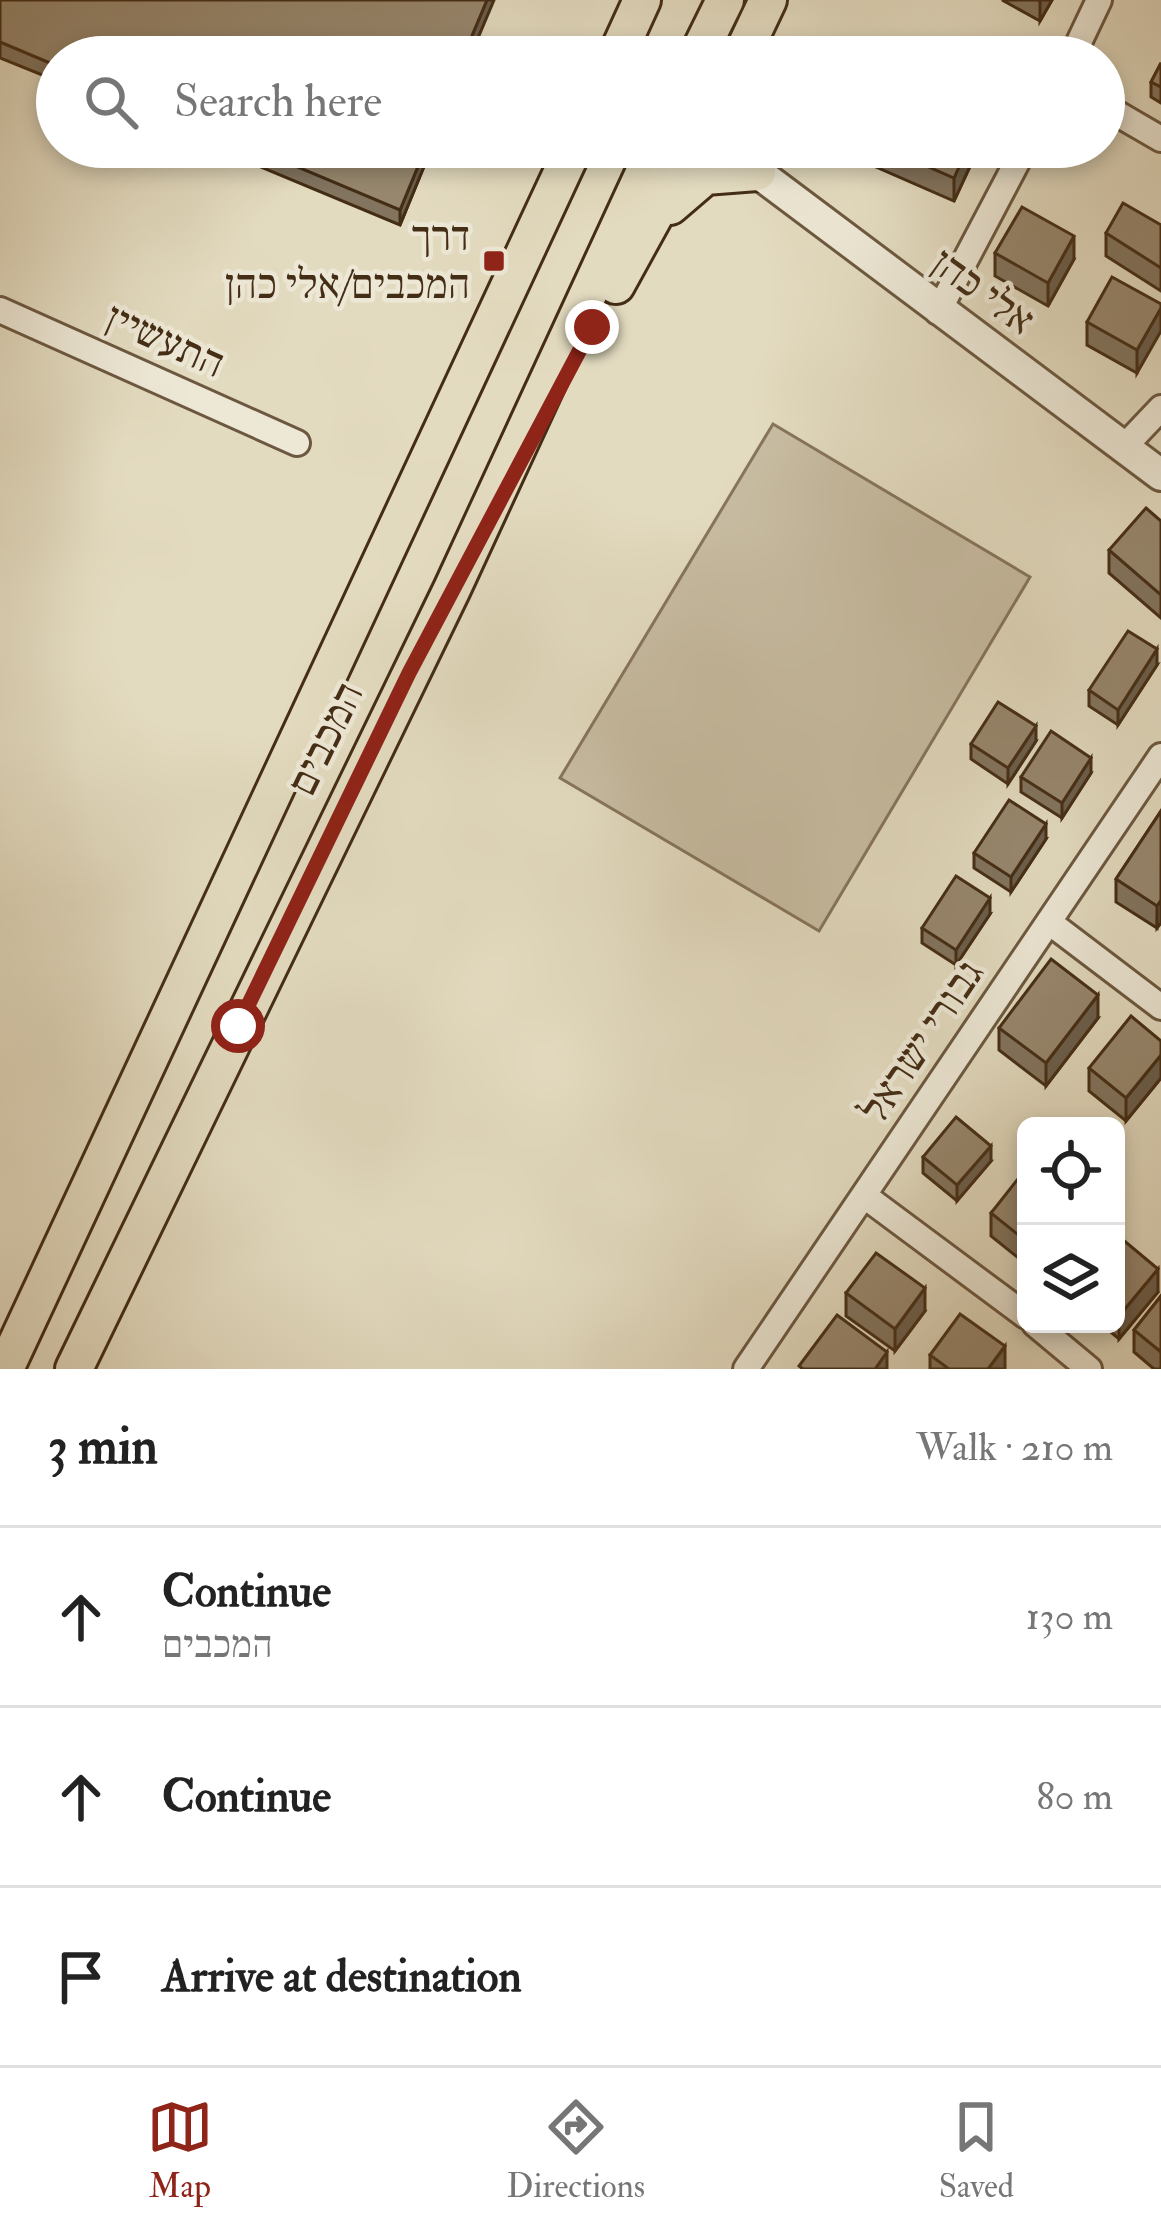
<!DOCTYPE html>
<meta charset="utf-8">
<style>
:root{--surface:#fff;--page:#f2f2f2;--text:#222;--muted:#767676;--line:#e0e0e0;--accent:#8f2418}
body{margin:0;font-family:"IM FELL Double Pica","Frank Ruhl Libre",serif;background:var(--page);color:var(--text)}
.controls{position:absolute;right:36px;bottom:36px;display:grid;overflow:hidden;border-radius:18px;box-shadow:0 6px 18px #0003}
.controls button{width:108px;height:108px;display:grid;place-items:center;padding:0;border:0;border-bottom:3px solid var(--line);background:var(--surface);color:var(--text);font:60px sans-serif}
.stop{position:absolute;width:36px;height:36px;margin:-27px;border:9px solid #8f2418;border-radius:50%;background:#fff}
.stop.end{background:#8f2418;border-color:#fff;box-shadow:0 3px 12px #0008}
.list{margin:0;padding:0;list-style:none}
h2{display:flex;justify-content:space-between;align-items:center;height:156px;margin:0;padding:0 48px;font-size:51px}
h2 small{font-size:39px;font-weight:400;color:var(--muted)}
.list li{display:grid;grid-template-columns:78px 1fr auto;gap:36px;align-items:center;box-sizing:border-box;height:180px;padding:0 48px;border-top:3px solid var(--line)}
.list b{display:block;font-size:45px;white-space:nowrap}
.list p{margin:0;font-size:39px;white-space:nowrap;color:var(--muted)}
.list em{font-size:39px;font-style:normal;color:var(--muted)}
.icon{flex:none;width:66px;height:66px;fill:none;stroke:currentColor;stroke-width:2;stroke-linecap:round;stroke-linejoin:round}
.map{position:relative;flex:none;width:1161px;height:1369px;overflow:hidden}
.search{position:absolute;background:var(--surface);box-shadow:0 6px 18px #0003;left:36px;right:36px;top:36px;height:132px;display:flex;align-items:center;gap:30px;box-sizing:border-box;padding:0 42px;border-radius:66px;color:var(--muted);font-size:45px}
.sheet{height:696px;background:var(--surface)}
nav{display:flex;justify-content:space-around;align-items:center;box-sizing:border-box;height:168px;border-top:3px solid var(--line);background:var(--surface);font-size:33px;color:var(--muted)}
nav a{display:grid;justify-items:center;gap:6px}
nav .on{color:var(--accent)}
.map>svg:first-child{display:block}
.pitch{fill:#c8bda3;stroke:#86755c;stroke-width:3}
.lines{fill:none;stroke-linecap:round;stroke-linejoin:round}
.minor-casing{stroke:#6c5840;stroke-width:30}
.tertiary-casing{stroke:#6c5840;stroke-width:36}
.primary-casing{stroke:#442d15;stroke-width:42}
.minor{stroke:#ede8d6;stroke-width:24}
.tertiary{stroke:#ede8d6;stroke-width:30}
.primary{stroke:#e3dbc0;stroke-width:36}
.wall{fill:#82745f;stroke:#442d15;stroke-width:3}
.shaded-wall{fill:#6a5e4d;stroke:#442d15;stroke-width:3}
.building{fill:#97876e;stroke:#442d15;stroke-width:3}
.route{stroke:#8f2418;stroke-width:15}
.poi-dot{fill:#8f2418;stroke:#ede8d6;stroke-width:4.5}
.labels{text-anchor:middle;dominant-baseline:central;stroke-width:9;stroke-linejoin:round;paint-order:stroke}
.poi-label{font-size:42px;fill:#442d15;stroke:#ede8d6;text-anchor:end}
.street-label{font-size:42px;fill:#442d15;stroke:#ede8d6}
</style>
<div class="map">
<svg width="1161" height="1369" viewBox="0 0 1161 1369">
<rect width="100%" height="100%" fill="#e3dbc0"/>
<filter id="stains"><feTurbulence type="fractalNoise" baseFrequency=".00167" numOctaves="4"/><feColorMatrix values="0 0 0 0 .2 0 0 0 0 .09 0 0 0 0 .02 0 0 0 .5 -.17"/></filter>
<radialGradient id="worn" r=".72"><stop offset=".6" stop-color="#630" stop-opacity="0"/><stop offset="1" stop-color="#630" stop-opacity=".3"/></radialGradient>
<!-- pitch -->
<path class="pitch" d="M773,424L1030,577L819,931L560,778Z"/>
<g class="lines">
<!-- minor casing -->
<g class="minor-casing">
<g id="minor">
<path d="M1072,57L1099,0"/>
<path d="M1104,106L1161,139"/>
<path d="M0,310L297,443"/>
<path d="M938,312L1025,147"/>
<path d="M1124,447L1161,408"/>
<path d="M1049,922L1161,1007"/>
<path d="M866,1197L1026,1316"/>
<path d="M1035,1324L1089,1369"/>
<path d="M746,1369L1161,756"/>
</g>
</g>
<!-- tertiary casing -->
<g class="tertiary-casing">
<path id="tertiary" d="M757,172L1161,475"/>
</g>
<!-- primary casing -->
<g class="primary-casing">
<g id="primary">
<path d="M616,57L642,0"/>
<path d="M697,57L725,0"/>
<path d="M741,57L768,0"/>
<path d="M670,206L705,176L757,172"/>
<path d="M616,285L692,147"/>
<path d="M5,1369L574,147"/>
<path d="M74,1369L452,589L656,147"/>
</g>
</g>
<!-- minor -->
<use href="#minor" class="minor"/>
<!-- tertiary -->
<use href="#tertiary" class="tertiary"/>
<!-- primary -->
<use href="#primary" class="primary"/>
</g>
<!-- wall -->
<g class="wall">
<path d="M0,0L57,57V81L0,58Z"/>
<path d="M1002,0H1052L1040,21Z"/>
<path d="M1161,63V103L1151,97V82Z"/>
<path d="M213,147H432L400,225Z"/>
<path d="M851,147H973V160L954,201L851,156Z"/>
<path d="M1161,225V291L1106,256V233Z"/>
<path d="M995,253L1074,259L1048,306L995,276Z"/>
<path d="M1161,304L1137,373L1087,345V322Z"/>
<path d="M1161,521V618L1109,573V550Z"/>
<path d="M1157,665L1118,725L1089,706V690Z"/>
<path d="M1036,741L1008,784L971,759V744Z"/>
<path d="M1091,773L1062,818L1021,792V777Z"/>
<path d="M1161,811L1157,928L1116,902V879Z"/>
<path d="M1046,839L1011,892L974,868V853Z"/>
<path d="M990,914L956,965L922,943V928Z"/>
<path d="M1098,1018L1046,1086L999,1050V1028Z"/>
<path d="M1161,1041V1078L1126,1121L1089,1091V1068Z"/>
<path d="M923,1157L991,1161L957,1201L923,1173Z"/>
<path d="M1026,1179V1264L991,1236V1213Z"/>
<path d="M1116,1234L1158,1292L1119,1339L1101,1324H1116Z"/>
<path d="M846,1293L925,1311L895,1351L846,1316Z"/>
<path d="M1161,1296V1369H1154L1134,1352V1330Z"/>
<path d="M930,1355L1005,1369H930Z"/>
</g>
<!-- shaded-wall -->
<g class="shaded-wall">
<path d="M487,0H494L470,57H463Z"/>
<path d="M1040,0H1052L1040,21Z"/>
<path d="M426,147H432L400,225V210Z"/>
<path d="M968,147H973V160L954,201V178Z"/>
<path d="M1074,236V259L1048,306V283Z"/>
<path d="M1161,308V331L1137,373V350Z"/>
<path d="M1157,649V665L1118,725V710Z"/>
<path d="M1036,726V741L1008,784V768Z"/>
<path d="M1091,758V773L1062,818V803Z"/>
<path d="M1046,824V839L1011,892V877Z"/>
<path d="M990,898V914L956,965V950Z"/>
<path d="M1161,900V923L1157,928V906Z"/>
<path d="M1098,995V1018L1046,1086V1063Z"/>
<path d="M1161,1055V1078L1126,1121V1098Z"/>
<path d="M991,1146V1161L957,1201V1185Z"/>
<path d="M1158,1269V1292L1119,1339V1316Z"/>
<path d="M925,1288V1311L895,1351V1329Z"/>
<path d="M1005,1346V1369H988Z"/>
<path d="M887,1352V1369H875Z"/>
</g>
<!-- building -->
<g class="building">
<path d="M0,0H487L463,57H57V66L0,42Z"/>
<path d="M1161,63V87L1151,82Z"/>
<path d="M250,147H426L400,210Z"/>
<path d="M883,147H968L954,178Z"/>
<path d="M1123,203L1161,225V268L1106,233Z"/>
<path d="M1022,207L1074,236L1048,283L995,253Z"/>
<path d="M1112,277L1161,304V308L1137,350L1087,322Z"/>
<path d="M1146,508L1161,521V595L1109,550Z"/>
<path d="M1128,631L1157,649L1118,710L1089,690Z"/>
<path d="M998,702L1036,726L1008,768L971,744Z"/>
<path d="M1051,731L1091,758L1062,803L1021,777Z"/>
<path d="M1009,800L1046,824L1011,877L974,853Z"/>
<path d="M1161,811V900L1157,906L1116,879Z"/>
<path d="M956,876L990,898L956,950L922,928Z"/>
<path d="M1051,959L1098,995L1046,1063L999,1028Z"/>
<path d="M1131,1016L1161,1041V1055L1126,1098L1089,1068Z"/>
<path d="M956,1117L991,1146L957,1185L923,1157Z"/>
<path d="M1021,1175L1026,1179V1241L991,1213Z"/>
<path d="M1116,1234L1158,1269L1119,1316L1116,1314Z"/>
<path d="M876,1253L925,1288L895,1329L846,1293Z"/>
<path d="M1161,1296V1352L1134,1330Z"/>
<path d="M960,1314L1005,1346L988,1369H949L930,1355Z"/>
<path d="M837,1315L887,1352L875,1369H803L799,1366Z"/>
</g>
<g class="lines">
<!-- route -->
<path class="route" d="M238,1026L409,673L592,327"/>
</g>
<!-- markers -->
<rect class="poi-dot" x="482" y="249" width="24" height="24" rx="6"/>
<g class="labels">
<!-- poi labels -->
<g class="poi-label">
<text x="470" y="237">דרך<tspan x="470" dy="48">המכבים/אלי כהן</tspan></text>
</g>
<!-- street labels -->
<g class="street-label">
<text transform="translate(983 292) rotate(36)">אלי כהן</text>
<text transform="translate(165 341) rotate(24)">התעשיין</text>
<text transform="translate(326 739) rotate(-64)">המכבים</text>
<text transform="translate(922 1042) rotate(-56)">גבורי ישראל</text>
</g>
</g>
<rect width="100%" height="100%" filter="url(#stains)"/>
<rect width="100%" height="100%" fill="url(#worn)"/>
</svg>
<div class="controls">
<button><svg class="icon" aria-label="locate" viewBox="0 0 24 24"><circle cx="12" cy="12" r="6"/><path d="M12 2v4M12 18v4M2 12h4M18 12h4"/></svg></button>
<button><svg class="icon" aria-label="layers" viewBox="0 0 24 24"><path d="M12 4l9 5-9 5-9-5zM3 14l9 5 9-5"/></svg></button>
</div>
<div class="stop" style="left:238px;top:1026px"></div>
<div class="stop end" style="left:592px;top:327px"></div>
<div class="search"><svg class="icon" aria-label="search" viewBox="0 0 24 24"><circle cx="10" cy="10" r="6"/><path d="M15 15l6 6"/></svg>Search here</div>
</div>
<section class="sheet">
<h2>3 min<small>Walk · 210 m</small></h2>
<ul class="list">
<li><svg class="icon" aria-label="ahead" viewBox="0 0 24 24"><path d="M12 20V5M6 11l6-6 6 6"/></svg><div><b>Continue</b><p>המכבים</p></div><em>130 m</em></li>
<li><svg class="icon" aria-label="ahead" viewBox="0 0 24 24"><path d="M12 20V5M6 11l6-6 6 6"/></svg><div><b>Continue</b></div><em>80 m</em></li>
<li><svg class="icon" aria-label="arrive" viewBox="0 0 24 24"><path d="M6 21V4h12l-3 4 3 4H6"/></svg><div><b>Arrive at destination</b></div></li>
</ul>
</section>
<nav>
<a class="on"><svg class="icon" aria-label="map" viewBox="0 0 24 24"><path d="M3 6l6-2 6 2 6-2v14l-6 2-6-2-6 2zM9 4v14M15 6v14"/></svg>Map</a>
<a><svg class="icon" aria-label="directions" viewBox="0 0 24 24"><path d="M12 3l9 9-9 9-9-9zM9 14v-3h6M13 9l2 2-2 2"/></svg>Directions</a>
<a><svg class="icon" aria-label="saved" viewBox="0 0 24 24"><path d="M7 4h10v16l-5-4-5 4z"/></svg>Saved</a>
</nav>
